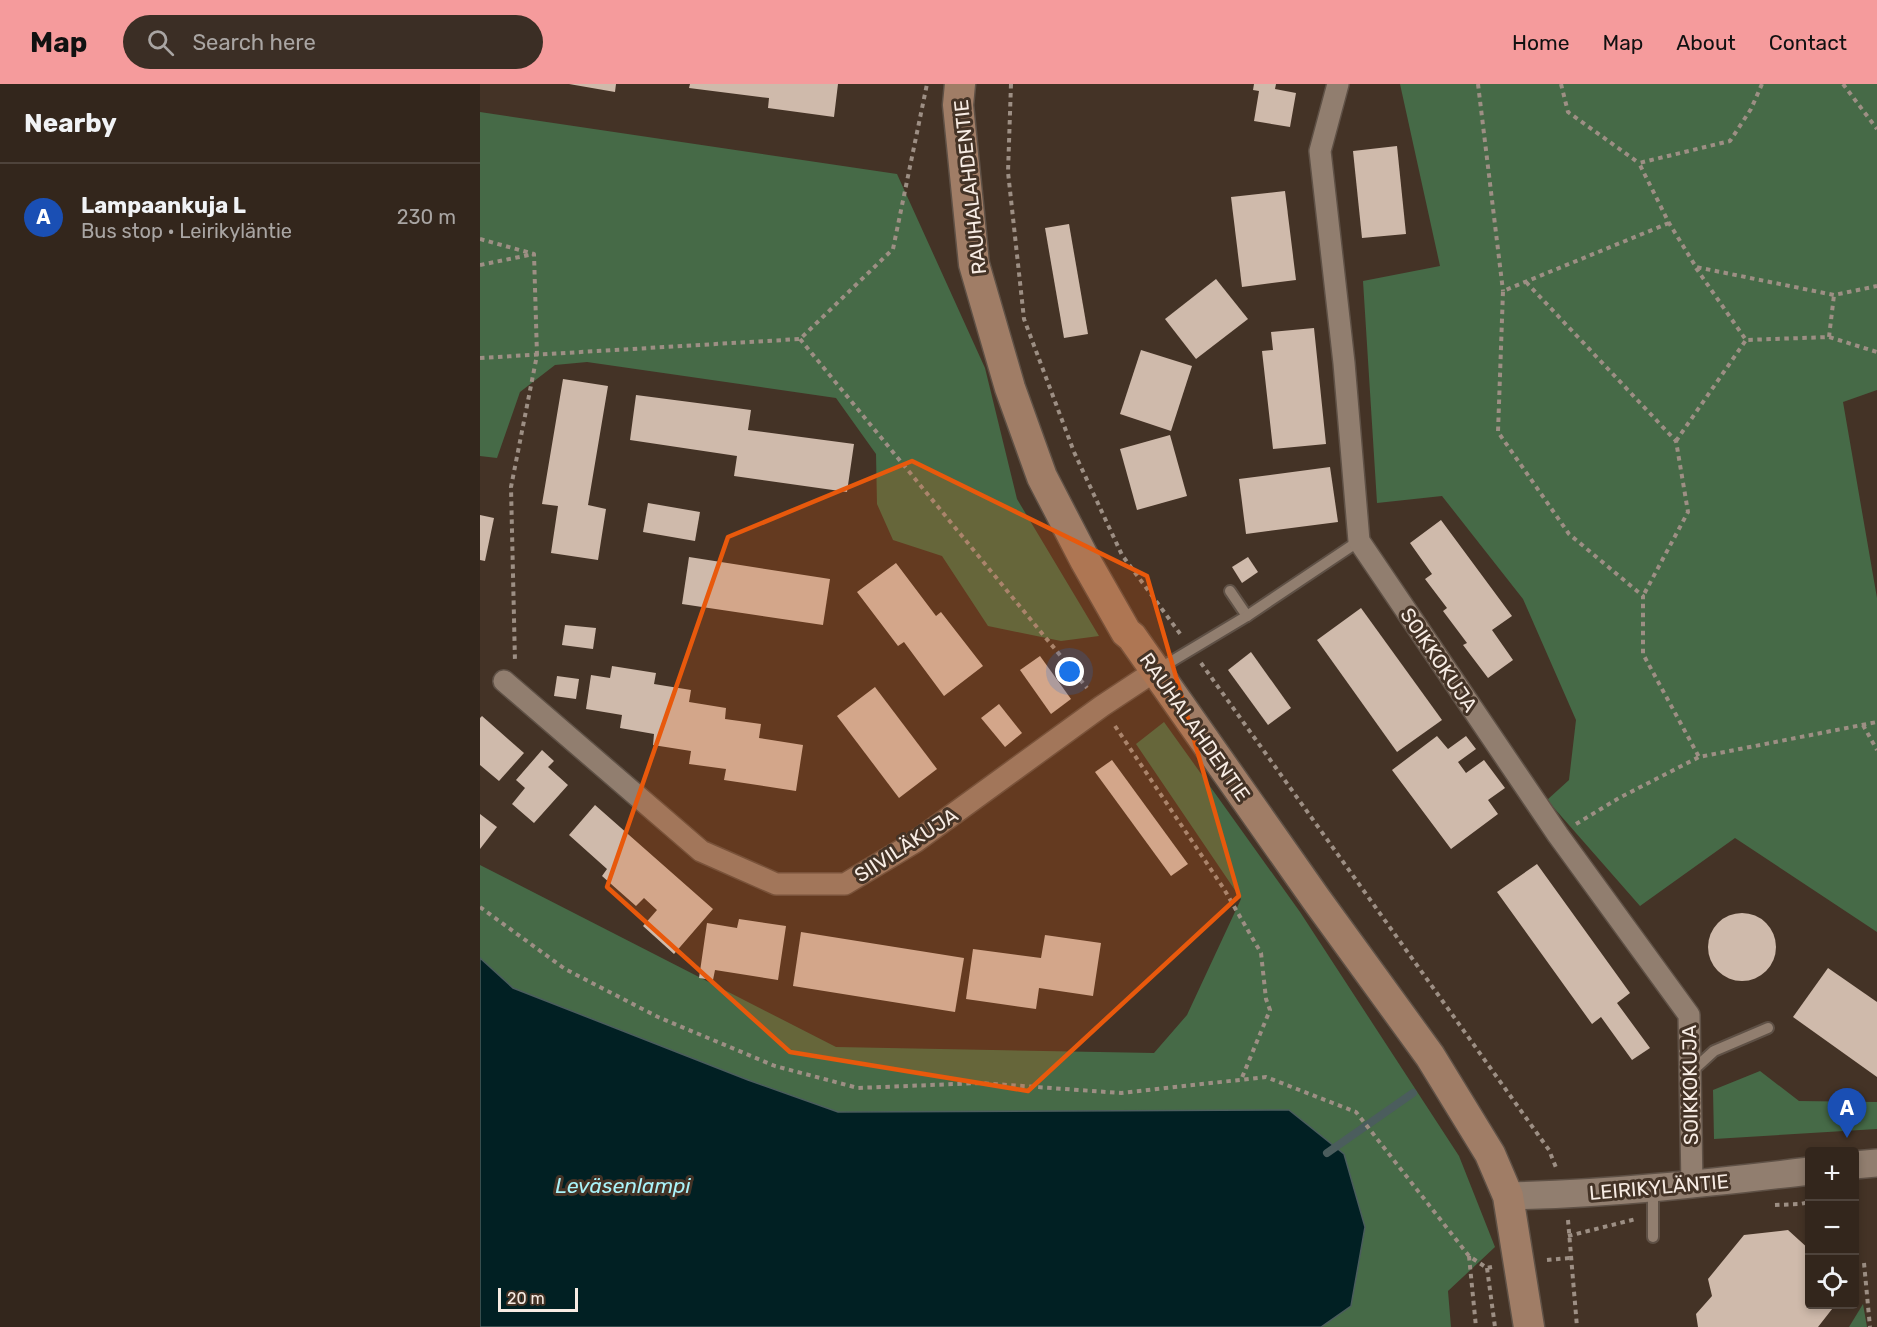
<!DOCTYPE html>
<meta charset="utf-8">
<style>
:root{--surface:#33261c;--page:#3b2e25;--text:#f1f3f6;--muted:#a9a5a3;--line:#4e433b;--accent:#f59b9c}
body{margin:0;font-family:Rubik,sans-serif;background:var(--page);color:var(--text)}
.controls{position:absolute;right:18px;bottom:18px;display:grid;overflow:hidden;border-radius:6px;box-shadow:0 3px 9px #0003}
.controls button{width:54px;height:54px;display:grid;place-items:center;padding:0;border:0;border-bottom:2px solid var(--line);background:var(--surface);color:var(--text);font:30px sans-serif}
.scale{position:absolute;left:18px;bottom:15px;width:80px;box-sizing:border-box;padding-left:6px;border:3px solid #f7ece4;border-top:0;font-size:16px;line-height:21px;white-space:nowrap;color:#f7ece4;-webkit-text-stroke:4px #443326;paint-order:stroke}
.you{position:absolute;left:590px;top:588px;width:21px;height:21px;margin:-15px;border:4px solid #fff;border-radius:50%;background:#1a73e8;box-shadow:0 0 0 9px #1a73e833}
.badge{display:grid;place-items:center;width:39px;height:39px;border-radius:50%;background:var(--accent);color:#fff;font-size:20px;font-weight:700}
.pin{position:absolute;translate:-50% -50px;filter:drop-shadow(0 2px 3px #0008)}
.pin::after{content:'';position:absolute;top:32px;width:21px;height:18px;background:inherit;clip-path:polygon(0 0,100% 0,50% 100%)}
.list{margin:0;padding:0;list-style:none}
h2{display:flex;justify-content:space-between;align-items:center;height:78px;margin:0;padding:0 24px;font-size:26px}
h2 small{font-size:20px;font-weight:400;color:var(--muted)}
.list li{display:grid;grid-template-columns:39px 1fr auto;gap:18px;align-items:center;box-sizing:border-box;height:108px;padding:0 24px;border-top:2px solid var(--line)}
.list b{display:block;font-size:22px;white-space:nowrap}
.list p{margin:0;font-size:20px;white-space:nowrap;color:var(--muted)}
.list em{font-size:20px;font-style:normal;color:var(--muted)}
.icon{flex:none;width:33px;height:33px;fill:none;stroke:currentColor;stroke-width:2;stroke-linecap:round;stroke-linejoin:round}
.map{position:relative;flex:none;width:1397px;height:1243px;overflow:hidden}
header{display:flex;align-items:center;gap:36px;box-sizing:border-box;height:84px;padding:0 30px;background:var(--accent);color:#111}
header strong{font-size:28px}
nav{display:flex;gap:33px;margin-inline-start:auto;font-size:21px}
.search{width:420px;height:54px;background:var(--page);display:flex;align-items:center;gap:15px;box-sizing:border-box;padding:0 21px;border-radius:33px;color:var(--muted);font-size:22px}
main{display:flex}
aside{flex:1;background:var(--surface)}
.map>svg:first-child{display:block}
.green{fill:#466a47}
.water{fill:#012023;stroke:#4b5d5d;stroke-width:1.5}
.lines{fill:none;stroke-linecap:round;stroke-linejoin:round}
.stream{stroke:#4b5d5d;stroke-width:8}
.building{fill:#cfbaab}
.service-casing{stroke:#5f5146;stroke-width:14}
.minor-casing{stroke:#5f5146;stroke-width:24}
.tertiary-casing{stroke:#5f5146;stroke-width:30}
.secondary-casing{stroke:#5f5146;stroke-width:33}
.path{stroke:#9d8f84;stroke-width:4;stroke-dasharray:4.5 4.5;stroke-linecap:butt}
.service{stroke:#917e6f;stroke-width:10}
.minor{stroke:#917e6f;stroke-width:21}
.tertiary{stroke:#917e6f;stroke-width:27}
.secondary{stroke:#a07d66;stroke-width:30}
.marked{fill:#e8590c;fill-opacity:0.2;stroke:#e8590c;stroke-width:4.5;stroke-linejoin:round}
.labels{text-anchor:middle;dominant-baseline:central;stroke-width:6;stroke-linejoin:round;paint-order:stroke}
.street-label{font-size:20px;fill:#f7ece4;stroke:#443326}
.water-label{font-size:21px;font-style:italic;fill:#a9f3f9;stroke:#443326}
</style>
<header>
<strong>Map</strong>
<div class="search"><svg class="icon" aria-label="search" viewBox="0 0 24 24"><circle cx="10" cy="10" r="6"/><path d="M15 15l6 6"/></svg>Search here</div>
<nav><a>Home</a><a>Map</a><a>About</a><a>Contact</a></nav>
</header>
<main>
<aside>
<h2>Nearby<small></small></h2>
<ul class="list">
<li><span class="badge" style="background:#1a4fb4">A</span><div><b>Lampaankuja L</b><p>Bus stop · Leirikyläntie</p></div><em>230 m</em></li>
</ul>
</aside>
<div class="map">
<svg width="1397" height="1243" viewBox="0 0 1397 1243">
<rect width="100%" height="100%" fill="#443326"/>
<!-- green -->
<g class="green">
<path d="M920,0H1397V306L1363,318L1397,514V848L1255,754L1160,822L1067,716L1089,696L1096,636L1043,515L962,412L897,419L883,197L960,182Z"/>
<path d="M0,28L417,90L505,284L537,415L619,552L581,557L508,542L462,472L413,456L397,420L396,370L356,314L107,278L75,281L40,308L17,374L0,372Z"/>
<path d="M684,638L820,828L979,1072L1015,1163L968,1207L971,1243H841L871,1222L809,1026L358,1028L268,996L33,904L0,874V781L356,963L674,969L707,931L761,815L656,660Z"/>
<path d="M1280,987L1319,1017L1397,1018V1045L1234,1055L1233,1006Z"/>
<path d="M1383,1220L1387,1243H1369Z"/>
</g>
<!-- water -->
<path class="water" d="M0,874L33,904L268,996L358,1028L809,1026L864,1070L885,1143L871,1222L841,1243H0Z"/>
<g class="lines">
<!-- stream -->
<path class="stream" d="M847,1069L933,1009"/>
</g>
<!-- building -->
<g class="building">
<path d="M89,0H136L135,8Z"/>
<path d="M210,0H358L354,33L288,24L289,14L209,4Z"/>
<path d="M774,0H796L795,5L816,9L810,43L774,37L779,7L773,6Z"/>
<path d="M917,62L926,150L882,154L873,67Z"/>
<path d="M805,107L816,196L762,203L751,113Z"/>
<path d="M589,140L608,250L584,254L565,144Z"/>
<path d="M736,195L768,235L716,275L685,235Z"/>
<path d="M834,244L846,360L793,365L782,267L793,266L791,248Z"/>
<path d="M661,266L712,282L691,347L640,330Z"/>
<path d="M83,295L128,302L108,421L126,425L118,476L71,469L78,422L62,420Z"/>
<path d="M156,311L271,326L268,346L374,360L367,408L254,392L257,372L150,356Z"/>
<path d="M690,351L707,412L657,426L640,365Z"/>
<path d="M850,383L858,438L766,450L759,395Z"/>
<path d="M168,419L220,428L215,457L163,448Z"/>
<path d="M0,431L14,434L5,477L0,476Z"/>
<path d="M961,436L1032,532L1012,546L1033,576L1008,594L983,561L987,559L963,527L967,524L945,495L952,490L930,459Z"/>
<path d="M209,473L350,495L343,541L202,520Z"/>
<path d="M768,473L778,488L762,499L752,483Z"/>
<path d="M416,479L456,532L461,528L503,582L464,612L424,558L418,562L377,508Z"/>
<path d="M881,524L962,636L917,668L837,556Z"/>
<path d="M85,541L116,544L113,565L82,561Z"/>
<path d="M771,568L811,624L788,641L748,586Z"/>
<path d="M560,572L591,615L571,630L540,586Z"/>
<path d="M132,582L176,589L174,600L211,606L209,618L246,624L245,635L281,640L279,654L323,661L316,707L244,696L246,685L209,680L211,667L173,661L174,650L140,644L142,631L106,625L111,591L130,594Z"/>
<path d="M77,592L99,595L96,615L74,612Z"/>
<path d="M395,603L457,685L419,714L357,632Z"/>
<path d="M519,620L542,649L525,663L501,634Z"/>
<path d="M2,632L44,669L19,697L0,681V634Z"/>
<path d="M957,652L968,665L986,652L996,665L978,678L986,689L1004,676L1025,704L1008,716L1018,730L971,765L912,686Z"/>
<path d="M62,666L74,677L68,683L88,701L54,739L32,720L45,704L36,696Z"/>
<path d="M632,676L708,780L691,792L615,688Z"/>
<path d="M115,721L233,825L194,870L163,842L177,826L164,814L156,822L122,792L127,785L89,751Z"/>
<path d="M0,730L17,743L0,765Z"/>
<path d="M1057,780L1150,909L1137,919L1170,964L1152,976L1121,933L1112,940L1017,808Z"/>
<circle cx="1262" cy="863" r="34"/>
<path d="M259,835L306,842L298,896L235,886L233,896L219,894L227,839L257,844Z"/>
<path d="M321,848L484,874L475,928L313,902Z"/>
<path d="M565,851L621,859L613,912L559,904L556,925L486,915L493,865L561,874Z"/>
<path d="M1348,884L1397,918V993L1313,933Z"/>
<path d="M1308,1146L1330,1166V1220H1356L1338,1243H1218L1216,1230L1232,1212L1228,1195L1264,1151Z"/>
</g>
<g class="lines">
<!-- service casing -->
<g class="service-casing">
<g id="service">
<path d="M750,507L767,532"/>
<path d="M677,586L767,532L879,457"/>
<path d="M1211,988L1234,967L1288,944"/>
<path d="M1173,1104V1153"/>
</g>
</g>
<!-- minor casing -->
<g class="minor-casing">
<g id="minor">
<path d="M858,0L840,67L864,279L879,457L1078,751L1209,931L1212,1101"/>
<path d="M24,597L221,767L296,800H365L435,758L622,622L675,587"/>
</g>
</g>
<!-- tertiary casing -->
<g class="tertiary-casing">
<g id="tertiary">
<path d="M1374,1081L1397,1079"/>
<path d="M1028,1112C1129,1110 1229,1099 1330,1087"/>
</g>
</g>
<!-- secondary casing -->
<g class="secondary-casing">
<path id="secondary" d="M480,0L478,21L494,180L530,304L562,393L605,476L646,548L652,553L836,815L950,972L1010,1070L1028,1112L1049,1243"/>
</g>
<!-- path -->
<g class="path">
<path d="M531,0L528,88L544,235L594,368L642,471L701,551"/>
<path d="M998,0L1023,207"/>
<path d="M1081,0L1088,28L1159,79"/>
<path d="M1282,0L1271,25L1250,57L1159,79L1189,139L1216,183L1354,211L1397,202"/>
<path d="M1363,0L1397,45"/>
<path d="M1189,139L1023,207L1018,348L1089,450L1163,512V570L1219,673"/>
<path d="M0,155L54,170L57,271L31,403L35,578"/>
<path d="M0,181L54,170"/>
<path d="M1216,184L1266,256L1349,253L1397,268"/>
<path d="M1046,198L1196,357L1208,428L1163,512"/>
<path d="M1349,253L1354,211"/>
<path d="M320,255L607,604"/>
<path d="M0,274L320,255L413,165L447,0"/>
<path d="M1196,357L1266,256"/>
<path d="M721,579L1069,1066L1077,1086"/>
<path d="M1383,641L1397,666"/>
<path d="M635,642L744,805L781,869L786,915L790,926L761,996"/>
<path d="M1096,740L1139,714L1219,673L1397,638"/>
<path d="M0,823L85,885L178,933L295,982L378,1004L500,999L641,1009L786,993L876,1028L989,1172L1007,1184L1012,1183"/>
<path d="M1295,1121L1320,1120L1330,1118"/>
<path d="M1088,1136L1097,1243"/>
<path d="M1088,1152L1156,1135"/>
<path d="M989,1172L996,1243"/>
<path d="M1067,1176L1090,1174"/>
<path d="M1384,1179L1390,1243"/>
<path d="M1007,1184L1015,1243"/>
</g>
<!-- service -->
<use href="#service" class="service"/>
<!-- minor -->
<use href="#minor" class="minor"/>
<!-- tertiary -->
<use href="#tertiary" class="tertiary"/>
<!-- secondary -->
<use href="#secondary" class="secondary"/>
</g>
<!-- marked area -->
<path class="marked" d="M432,377L667,492L759,812L548,1007L310,968L127,803L248,453Z"/>
<g class="labels">
<!-- street labels -->
<g class="street-label">
<text transform="translate(490 103) rotate(-96)">RAUHALAHDENTIE</text>
<text transform="translate(959 576) rotate(56)">SOIKKOKUJA</text>
<text transform="translate(715 643) rotate(55)">RAUHALAHDENTIE</text>
<text transform="translate(426 761) rotate(-33)">SIIVILÄKUJA</text>
<text transform="translate(1210 1001) rotate(-91)">SOIKKOKUJA</text>
<text transform="translate(1179 1103) rotate(-5)">LEIRIKYLÄNTIE</text>
</g>
<!-- water labels -->
<g class="water-label">
<text x="143" y="1101">Leväsenlampi</text>
</g>
</g>
</svg>
<div class="controls">
<button>+</button>
<button>−</button>
<button><svg class="icon" aria-label="locate" viewBox="0 0 24 24"><circle cx="12" cy="12" r="6"/><path d="M12 2v4M12 18v4M2 12h4M18 12h4"/></svg></button>
</div>
<div class="scale">20 m</div>
<div class="you"></div>
<div class="pin badge" style="left:1367px;top:1054px;background:#1a4fb4">A</div>
</div>
</main>
